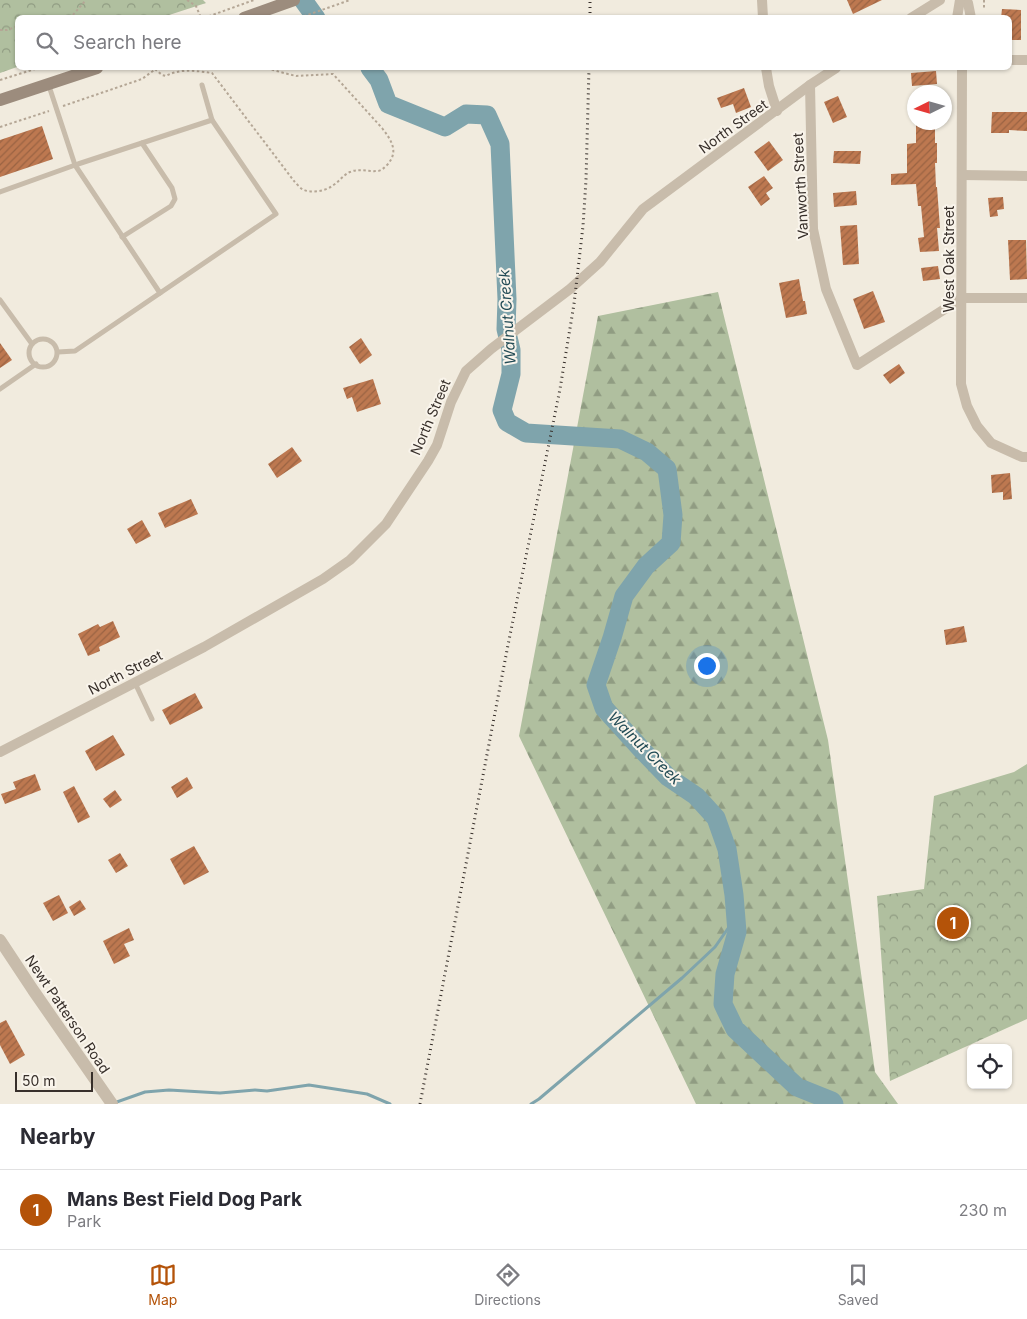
<!DOCTYPE html>
<style>
:root{--surface:#fff;--page:#f2f2f3;--text:#2b2b33;--muted:#7c7c81;--line:#e1e1e2;--accent:#b45309}
body{margin:0;font-family:Inter,sans-serif;background:var(--page);color:var(--text)}
.controls{position:absolute;right:15px;bottom:15px;display:grid;overflow:hidden;border-radius:8px;box-shadow:0 1px 4px #0004}
.controls button{width:45px;height:45px;display:grid;place-items:center;padding:0;border:0;border-bottom:1px solid var(--line);background:var(--surface);color:var(--text);font:25px sans-serif}
.compass{position:absolute;left:907px;top:85px;width:45px;height:45px;border-radius:50%;background:var(--surface);box-shadow:0 1px 4px #0004;rotate:265deg}
.scale{position:absolute;left:15px;bottom:12px;width:78px;box-sizing:border-box;padding-left:5px;border:2px solid #372f2a;border-top:0;font-size:14px;line-height:18px;white-space:nowrap;color:#372f2a;-webkit-text-stroke:4px #f9f4eb;paint-order:stroke}
.you{position:absolute;left:706px;top:665px;width:18px;height:18px;margin:-12px;border:4px solid #fff;border-radius:50%;background:#1a73e8;box-shadow:0 0 0 8px #1a73e833}
.badge{display:grid;place-items:center;width:32px;height:32px;border-radius:50%;background:var(--accent);color:#fff;font-size:16px;font-weight:700}
.pin{position:absolute;translate:-50% -50%;border:2px solid #fff;box-shadow:0 1px 5px #0006}
.list{margin:0;padding:0;list-style:none}
h2{display:flex;justify-content:space-between;align-items:center;height:65px;margin:0;padding:0 20px;font-size:21px}
h2 small{font-size:16px;font-weight:400;color:var(--muted)}
.list li{display:grid;grid-template-columns:32px 1fr auto;gap:15px;align-items:center;box-sizing:border-box;height:80px;padding:0 20px;border-top:1px solid var(--line)}
.list b{display:block;font-size:19px;white-space:nowrap}
.list p{margin:0;font-size:16px;white-space:nowrap;color:var(--muted)}
.list em{font-size:16px;font-style:normal;color:var(--muted)}
.icon{flex:none;width:28px;height:28px;fill:none;stroke:currentColor;stroke-width:2;stroke-linecap:round;stroke-linejoin:round}
.map{position:relative;flex:none;width:1027px;height:1104px;overflow:hidden}
.search{position:absolute;background:var(--surface);box-shadow:0 1px 4px #0004;left:15px;right:15px;top:15px;height:55px;display:flex;align-items:center;gap:12px;box-sizing:border-box;padding:0 18px;border-radius:8px;color:var(--muted);font-size:19px}
.sheet{height:145px;background:var(--surface)}
nav{display:flex;justify-content:space-around;align-items:center;box-sizing:border-box;height:70px;border-top:1px solid var(--line);background:var(--surface);font-size:14px;color:var(--muted)}
nav a{display:grid;justify-items:center;gap:2px}
nav .on{color:var(--accent)}
.map>svg:first-child{display:block}
.forest{fill:url(#forest-firs)}
.park{fill:url(#park-crowns)}
.lines{fill:none;stroke-linecap:round;stroke-linejoin:round}
.stream{stroke:#7fa4ac;stroke-width:3}
.river{stroke:#7fa4ac;stroke-width:19}
.building{fill:url(#building-hatch)}
.path{stroke:#b4a695;stroke-width:2;stroke-dasharray:2.5 2.5;stroke-linecap:butt}
.service{stroke:#c8bcab;stroke-width:5}
.minor{stroke:#c8bcab;stroke-width:10}
.tertiary{stroke:#c8bcab;stroke-width:12}
.secondary{stroke:#9c8c7d;stroke-width:12}
.rail{stroke:#372f2a;stroke-width:3;stroke-dasharray:1 4;stroke-linecap:butt}
.labels{text-anchor:middle;dominant-baseline:central;stroke-width:4;stroke-linejoin:round;paint-order:stroke}
.street-label{font-size:14px;fill:#372f2a;stroke:#f9f4eb}
.water-label{font-size:15px;font-style:italic;fill:#224b55;stroke:#f9f4eb}
</style>
<div class="map">
<svg width="1027" height="1104" viewBox="0 0 1027 1104">
<defs>
<pattern id="forest-firs" width="22" height="20" patternUnits="userSpaceOnUse" patternTransform="scale(1.25)"><rect width="22" height="20" fill="#b0bf9f"/><path d="M5 1l3.5 6h-7zM16 11l3.5 6h-7z" fill="#909c82"/></pattern>
<pattern id="park-crowns" width="20" height="18" patternUnits="userSpaceOnUse" patternTransform="scale(1.25)"><rect width="20" height="18" fill="#b0bf9f"/><path d="M2 6a3 3 0 1 1 6 0M12 15a3 3 0 1 1 6 0" fill="none" stroke="#909c82"/></pattern>
<pattern id="building-hatch" width="6" height="6" patternUnits="userSpaceOnUse" patternTransform="scale(1.25)"><rect width="6" height="6" fill="#bd7850"/><path d="M-1 1l2-2M0 6l6-6M5 7l2-2" fill="none" stroke="#9a6343"/></pattern>
</defs>
<rect width="100%" height="100%" fill="#f1ebde"/>
<!-- forest -->
<path class="forest" d="M718,292L828,740L875,1072L898,1104H696L519,736L598,316Z"/>
<!-- park -->
<g class="park">
<path d="M0,0H203L206,3L163,17L18,18L17,67L0,73Z"/>
<path d="M1027,764V1019L890,1081L877,896L924,889L934,796L1014,772Z"/>
</g>
<g class="lines">
<!-- stream -->
<g class="stream">
<path d="M114,1103L145,1092L169,1090L220,1093L255,1090L267,1091L309,1085L367,1094L390,1104"/>
<path d="M531,1104L539,1099L682,978L715,947L736,917"/>
</g>
<!-- river -->
<g class="river">
<path d="M303,0L316,18"/>
<path d="M370,68L379,80L388,104L445,127L466,114L487,115L500,144L507,299L506,329L511,350V374L502,410L507,422L526,433L620,439L647,452L667,469L673,515L671,543L646,566L624,596L612,638L596,685L604,708L643,751L668,777L696,796L716,818L727,849L734,895L737,932L725,974L723,1004L735,1029L797,1087L832,1101L834,1104"/>
</g>
</g>
<!-- building -->
<g class="building">
<path d="M847,0H882L853,14Z"/>
<path d="M1002,9L1021,10V40H1010V18H1001Z"/>
<path d="M936,71L937,84L912,86L911,73Z"/>
<path d="M744,88L751,107L736,113L733,104L721,108L717,98Z"/>
<path d="M838,96L847,117L833,123L824,102Z"/>
<path d="M992,112H1027V131L1009,130V133H991Z"/>
<path d="M916,122H935V143H937V163H935L936,187H937L940,228H937L939,251L920,252L918,238L924,237L921,206H918L916,184L891,185V174L907,173V144L916,143Z"/>
<path d="M42,126L53,159L0,177V140Z"/>
<path d="M769,141L783,160L768,171L754,152Z"/>
<path d="M834,151H861L860,164L833,163Z"/>
<path d="M764,176L773,188L766,193L770,199L761,206L748,187Z"/>
<path d="M856,191L857,205L834,207L833,193Z"/>
<path d="M1003,197L1004,209L997,210L998,216L990,217L988,198Z"/>
<path d="M857,225L859,264L843,265L840,226Z"/>
<path d="M1008,240H1026L1027,279L1010,280Z"/>
<path d="M938,266L940,279L923,281L921,268Z"/>
<path d="M799,279L803,301H805L807,314L786,318L779,283Z"/>
<path d="M873,291L885,322L864,329L853,299Z"/>
<path d="M361,338L372,355L360,364L349,347Z"/>
<path d="M0,343L12,360L0,368Z"/>
<path d="M899,364L905,373L890,384L883,375Z"/>
<path d="M373,379L381,404L357,412L352,397L347,399L343,388Z"/>
<path d="M292,447L302,461L277,478L268,464Z"/>
<path d="M1010,473L1012,499L1003,500V492L992,493L991,475Z"/>
<path d="M191,499L198,514L165,528L158,513Z"/>
<path d="M142,520L151,536L136,544L127,529Z"/>
<path d="M113,621L120,637L99,647L100,651L88,656L78,634L98,624L100,627Z"/>
<path d="M964,626L967,642L946,645L944,630Z"/>
<path d="M195,693L203,708L170,725L162,710Z"/>
<path d="M113,735L125,755L96,771L85,751Z"/>
<path d="M35,774L41,790L5,804L1,794L16,789L13,782Z"/>
<path d="M187,777L193,788L177,798L171,787Z"/>
<path d="M74,786L90,817L78,823L63,792Z"/>
<path d="M115,790L122,800L110,808L103,799Z"/>
<path d="M194,846L209,872L184,885L170,859Z"/>
<path d="M120,853L128,866L116,873L108,860Z"/>
<path d="M59,895L68,913L53,921L43,903Z"/>
<path d="M80,900L86,909L74,916L69,907Z"/>
<path d="M129,928L134,940L124,944L130,956L114,964L103,941Z"/>
<path d="M6,1020L25,1055L10,1064L0,1045V1023Z"/>
</g>
<g class="lines">
<!-- path -->
<g class="path">
<path d="M187,0L196,6L201,18"/>
<path d="M984,0V9"/>
<path d="M69,18L72,16L86,0"/>
<path d="M204,18L254,0"/>
<path d="M299,18L350,0"/>
<path d="M0,30H7L18,26"/>
<path d="M155,69L162,75L166,76C180,68 197,71 212,73L294,181C296,183 299,187 302,189C311,194 325,191 332,186C339,182 343,175 350,172C359,168 368,172 377,171C381,171 384,168 387,165C399,152 392,141 382,128L333,74L296,76L284,73L266,68"/>
<path d="M0,80L38,68"/>
<path d="M63,106L142,79L157,68"/>
<path d="M0,127L49,111"/>
</g>
<!-- service -->
<g class="service">
<path d="M202,85L212,120"/>
<path d="M49,86L75,165L160,293"/>
<path d="M0,192L78,164L212,120L276,214L75,351L58,352"/>
<path d="M122,237L171,206L175,199L172,188L142,143"/>
<path d="M0,300L32,344"/>
<circle cx="43" cy="353" r="14"/>
<path d="M0,389L36,364"/>
<path d="M135,683L152,719"/>
</g>
<!-- minor -->
<g class="minor">
<path d="M762,0L763,18"/>
<path d="M966,0L968,3L971,18"/>
<path d="M911,18L940,0"/>
<path d="M957,18L960,0"/>
<path d="M1010,60H1027"/>
<path d="M766,68L769,86L777,111"/>
<path d="M962,68L961,384L967,406L977,426L991,443L1022,457H1027"/>
<path d="M810,85L813,229L826,289L857,365L962,298H1027"/>
<path d="M962,175L1027,176"/>
<path d="M0,752L204,647L323,579L350,560L386,524L428,461L437,445L451,402L466,371L491,349L570,289L600,262L643,209L810,85L836,68"/>
</g>
<!-- tertiary -->
<path class="tertiary" d="M0,940L33,990L112,1104"/>
<!-- secondary -->
<g class="secondary">
<path d="M244,18L294,0"/>
<path d="M0,100L97,68"/>
</g>
<!-- rail -->
<g class="rail">
<path d="M590,18V0"/>
<path d="M420,1104L508,645L560,389L574,304L583,226L586,180L589,68"/>
</g>
</g>
<g class="labels">
<!-- street labels -->
<g class="street-label">
<text transform="translate(733 126) rotate(-36)">North Street</text>
<text transform="translate(800 186) rotate(-93)">Vanworth Street</text>
<text transform="translate(948 259) rotate(-90)">West Oak Street</text>
<text transform="translate(430 417) rotate(-67)">North Street</text>
<text transform="translate(125 672) rotate(-27)">North Street</text>
<text transform="translate(68 1014) rotate(56)">Newt Patterson Road</text>
</g>
<!-- water labels -->
<g class="water-label">
<text transform="translate(507 317) rotate(-94)">Walnut Creek</text>
<text transform="translate(645 748) rotate(45)">Walnut Creek</text>
</g>
</g>
</svg>
<div class="controls">
<button><svg class="icon" aria-label="locate" viewBox="0 0 24 24"><circle cx="12" cy="12" r="6"/><path d="M12 2v4M12 18v4M2 12h4M18 12h4"/></svg></button>
</div>
<svg class="compass" viewBox="-18 -18 36 36"><path d="M0-13l5 13h-10z" fill="#e53935"/><path d="M0 13l5-13h-10z" fill="#7c7c81"/></svg>
<div class="scale">50 m</div>
<div class="you"></div>
<div class="pin badge" style="left:953px;top:923px">1</div>
<div class="search"><svg class="icon" aria-label="search" viewBox="0 0 24 24"><circle cx="10" cy="10" r="6"/><path d="M15 15l6 6"/></svg>Search here</div>
</div>
<section class="sheet">
<h2>Nearby<small></small></h2>
<ul class="list">
<li><span class="badge">1</span><div><b>Mans Best Field Dog Park</b><p>Park</p></div><em>230 m</em></li>
</ul>
</section>
<nav>
<a class="on"><svg class="icon" aria-label="map" viewBox="0 0 24 24"><path d="M3 6l6-2 6 2 6-2v14l-6 2-6-2-6 2zM9 4v14M15 6v14"/></svg>Map</a>
<a><svg class="icon" aria-label="directions" viewBox="0 0 24 24"><path d="M12 3l9 9-9 9-9-9zM9 14v-3h6M13 9l2 2-2 2"/></svg>Directions</a>
<a><svg class="icon" aria-label="saved" viewBox="0 0 24 24"><path d="M7 4h10v16l-5-4-5 4z"/></svg>Saved</a>
</nav>
